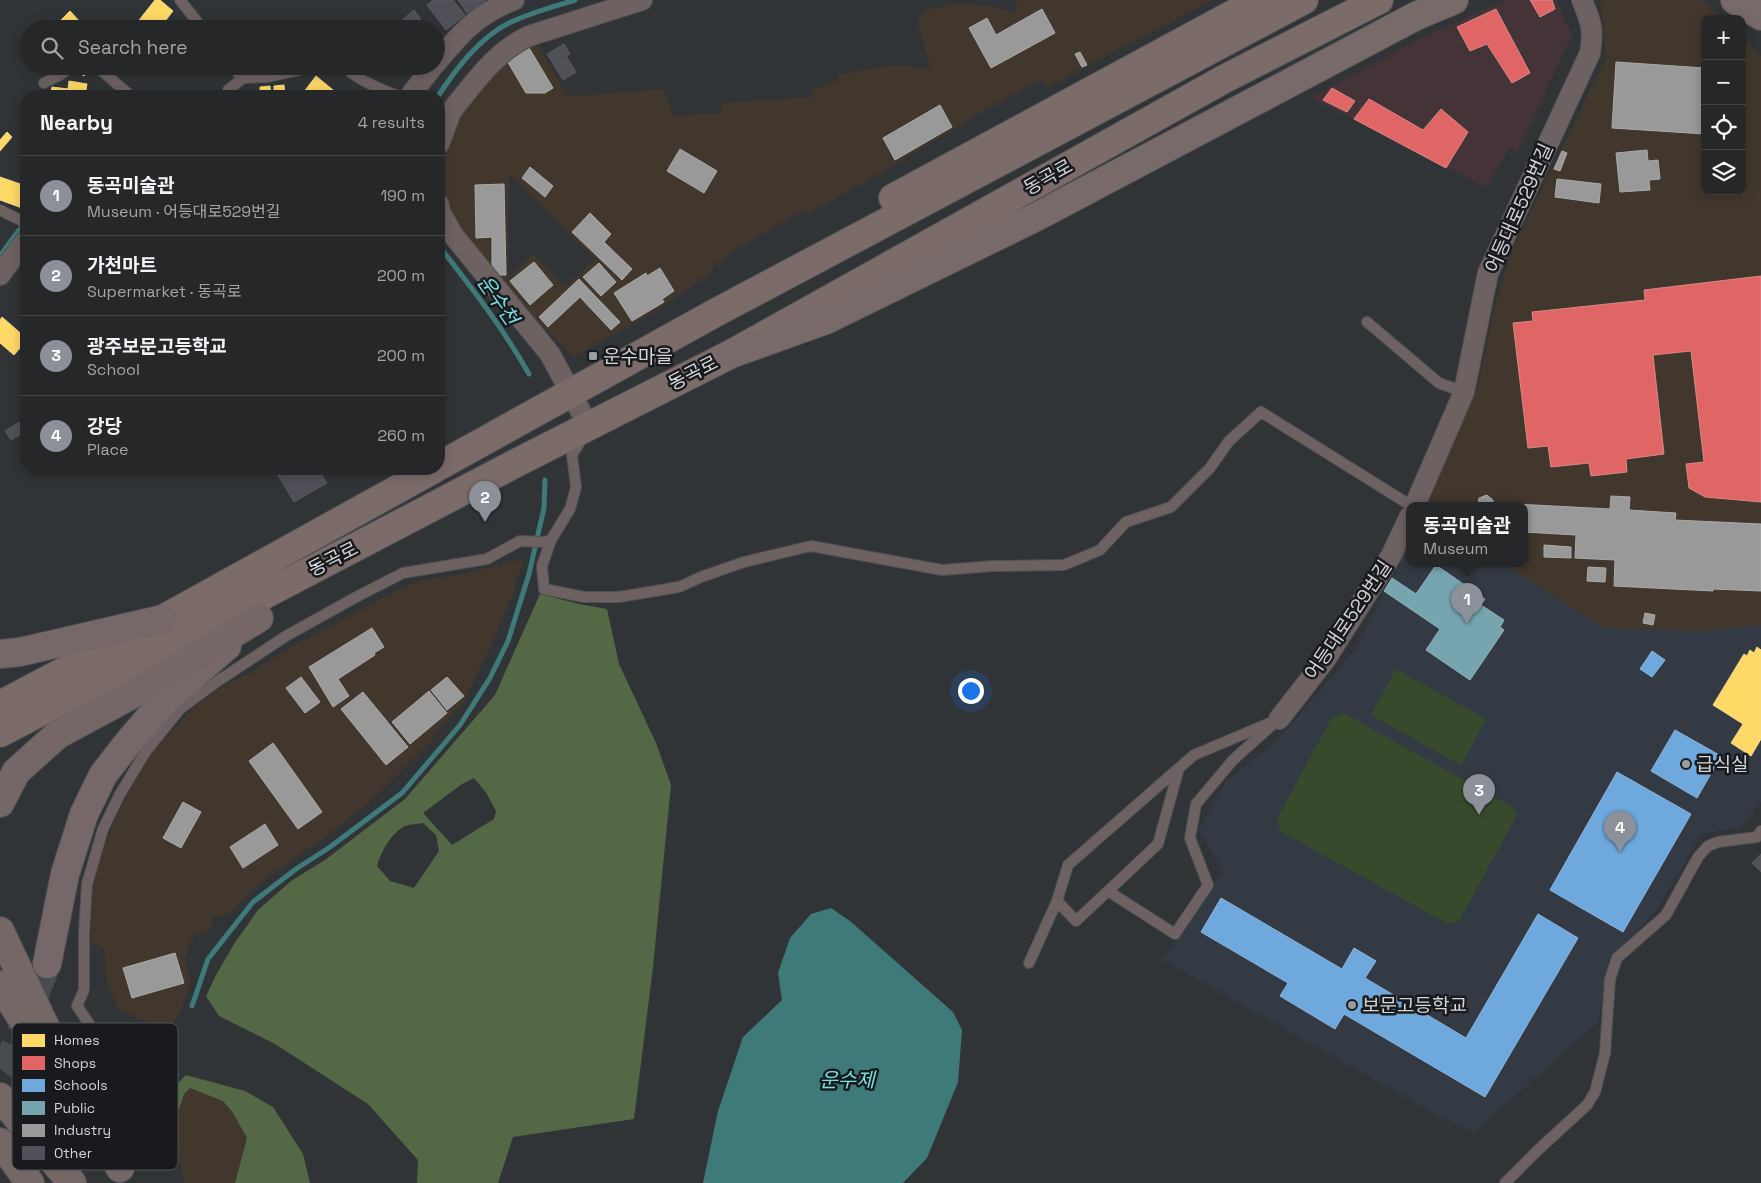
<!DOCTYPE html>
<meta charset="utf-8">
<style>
:root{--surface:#252729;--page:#313335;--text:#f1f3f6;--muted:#a3a5a8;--line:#424446;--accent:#8c9099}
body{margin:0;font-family:"Space Grotesk","Noto Sans KR",sans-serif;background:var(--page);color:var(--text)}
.controls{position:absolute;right:15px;top:15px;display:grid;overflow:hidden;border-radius:10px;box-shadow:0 2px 12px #0003}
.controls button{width:45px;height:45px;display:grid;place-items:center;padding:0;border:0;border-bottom:1px solid var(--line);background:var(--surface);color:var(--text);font:25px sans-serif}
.you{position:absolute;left:970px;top:690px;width:18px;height:18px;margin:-12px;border:4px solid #fff;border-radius:50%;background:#1a73e8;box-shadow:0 0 0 8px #1a73e833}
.badge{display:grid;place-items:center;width:32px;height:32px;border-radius:50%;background:var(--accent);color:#fff;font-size:16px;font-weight:700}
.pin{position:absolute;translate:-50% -41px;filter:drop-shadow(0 1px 2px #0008)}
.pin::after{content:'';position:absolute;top:26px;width:18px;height:15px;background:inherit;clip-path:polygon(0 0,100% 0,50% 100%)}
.popup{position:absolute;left:1406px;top:502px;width:122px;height:65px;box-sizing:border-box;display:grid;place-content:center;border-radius:10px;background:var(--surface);filter:drop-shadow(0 1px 4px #0005);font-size:16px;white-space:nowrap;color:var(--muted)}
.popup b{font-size:19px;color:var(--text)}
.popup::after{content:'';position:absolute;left:50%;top:100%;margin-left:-10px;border:10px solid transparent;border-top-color:var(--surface)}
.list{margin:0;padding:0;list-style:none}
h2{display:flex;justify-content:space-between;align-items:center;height:65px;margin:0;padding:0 20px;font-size:21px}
h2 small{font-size:16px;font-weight:400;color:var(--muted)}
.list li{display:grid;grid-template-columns:32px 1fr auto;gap:15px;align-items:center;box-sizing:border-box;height:80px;padding:0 20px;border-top:1px solid var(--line)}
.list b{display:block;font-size:19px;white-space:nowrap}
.list p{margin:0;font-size:16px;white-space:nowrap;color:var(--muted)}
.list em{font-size:16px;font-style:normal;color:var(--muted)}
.icon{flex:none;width:28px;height:28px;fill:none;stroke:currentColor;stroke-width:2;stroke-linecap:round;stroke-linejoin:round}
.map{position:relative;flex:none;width:1761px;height:1183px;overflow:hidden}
.search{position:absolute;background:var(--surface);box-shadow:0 2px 12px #0003;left:20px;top:20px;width:425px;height:55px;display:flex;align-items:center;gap:12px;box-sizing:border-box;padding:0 18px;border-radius:28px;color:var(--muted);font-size:19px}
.panel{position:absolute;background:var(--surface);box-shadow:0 2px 12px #0003;left:20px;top:90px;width:425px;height:385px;border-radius:20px}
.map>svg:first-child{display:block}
.commercial{fill:#453437}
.industrial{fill:#42372c;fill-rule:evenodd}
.built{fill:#343a44}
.green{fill:#384a2c}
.forest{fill:#546846;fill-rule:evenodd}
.water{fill:#3f7a7a}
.homes{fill:#ffd966;stroke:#f2d888}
.shops{fill:#e06666;stroke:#dc8788}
.schools{fill:#6fa8dc;stroke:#8db6db}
.public{fill:#76a5af;stroke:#92b3bc}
.industry{fill:#999;stroke:#aaabac}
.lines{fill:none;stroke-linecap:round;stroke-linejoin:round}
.stream{stroke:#3f7a7a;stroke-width:5}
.building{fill:#505059;stroke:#58595c}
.trunk-tunnel{stroke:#494c4f;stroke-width:28;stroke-dasharray:28 14;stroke-linecap:butt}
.service-casing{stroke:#4f5153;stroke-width:12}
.minor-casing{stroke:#4f5153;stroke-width:22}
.secondary-casing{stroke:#4f5153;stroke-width:30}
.primary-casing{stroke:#4f5153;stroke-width:30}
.trunk-casing{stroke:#4f5153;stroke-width:30}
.motorway-casing{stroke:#4f5153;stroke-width:30}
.service{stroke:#6d6261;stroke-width:10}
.minor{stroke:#6d6261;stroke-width:20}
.secondary{stroke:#7b6c6a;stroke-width:28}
.primary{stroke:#786a69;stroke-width:28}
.trunk{stroke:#766868;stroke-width:28}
.motorway{stroke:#746766;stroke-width:28}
.poi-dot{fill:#9a9da0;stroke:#191a1d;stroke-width:2}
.labels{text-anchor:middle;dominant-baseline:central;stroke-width:5;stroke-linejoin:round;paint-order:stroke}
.street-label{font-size:19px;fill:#d2d5d9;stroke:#191a1d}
.poi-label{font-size:19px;fill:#d2d5d9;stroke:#191a1d;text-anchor:start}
.water-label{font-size:20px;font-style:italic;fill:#78dfe0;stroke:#191a1d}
.key{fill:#191a1d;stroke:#505255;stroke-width:1}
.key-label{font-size:14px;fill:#d2d5d9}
</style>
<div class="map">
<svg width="1761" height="1183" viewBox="0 0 1761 1183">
<rect width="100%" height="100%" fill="#313437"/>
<!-- commercial -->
<path class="commercial" d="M1506,0H1556L1572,35L1517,152L1510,148L1507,152L1486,187L1311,98L1419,39Z"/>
<!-- industrial -->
<g class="industrial">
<path d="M1015,0H1213L1048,87L1042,79L978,114L888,169L806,215L803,211L792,217L740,247L715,264L710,273L661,308L573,357L550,333L533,321L453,221L445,198L441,157L447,133L502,60L536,42L567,95H593L663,89L673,115L720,114L722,103L812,97L813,90L836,80L840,75L862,70L894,65L931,69L917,22L925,10L959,3L990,6L1011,12L1018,9ZM509,174L595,259L565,288L533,254L508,279Z"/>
<path d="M1606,0H1702L1723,19H1705V191H1742V37L1761,56V625L1706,631L1603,628L1502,563H1524V505H1426L1477,389L1496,301L1513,248L1606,58L1601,4Z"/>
<path d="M524,558L511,600L465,701L440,728L429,744L368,803L324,838L257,885L230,913L221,916L212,915L213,924L209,930L196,935L190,941L185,960L190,976V985L182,1008L164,1037L143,1020L119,1009L107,983L104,949L90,942L94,879L101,855L113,824L141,769L152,752L193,708L226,684L250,673L277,655L349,616L404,587L422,580L453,576L487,568Z"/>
<path d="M190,1088L223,1101L233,1113L247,1138L235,1183H184L179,1159V1147L163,1140L168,1114L179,1109L184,1094Z"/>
</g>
<!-- built -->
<path class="built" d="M1409,543L1410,563H1502L1603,628L1706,631L1761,625V802L1740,827L1701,834L1656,911L1609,959L1598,1022L1474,1132L1453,1124L1163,960L1223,870L1199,830L1226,781L1276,742L1356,649L1384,591L1396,573Z"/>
<!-- green -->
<g class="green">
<path d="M1396,669L1486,719L1461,765L1371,715Z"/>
<path d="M1343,713L1512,807L1517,815L1459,921L1448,924L1280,831L1277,819L1331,719Z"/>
</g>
<!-- forest -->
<g class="forest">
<path d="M540,594L579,604L607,609L619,664L656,743L671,785L653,967L634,1119L513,1137L498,1183H417L418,1160L368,1104L275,1044L219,1016L206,996L216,975L234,944L258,910L291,881L325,860L405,799L495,695ZM474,778L487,794L496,811L494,819L452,845L423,813L462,784ZM423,823L436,835L439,851L414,888L390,881L377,866C381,852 390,835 403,827C408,824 417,824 423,823Z"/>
<path d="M186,1075L245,1091L273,1107L303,1154L310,1183H235L247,1138L233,1113L223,1101L190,1088L184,1094L179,1109L168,1114L175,1086Z"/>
</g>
<!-- water -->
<path class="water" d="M831,908L850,921L953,1012L962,1030L958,1082L927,1158L903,1183H703L718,1111L743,1037L782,1000L778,973L790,938L811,914Z"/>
<!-- homes -->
<g class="homes">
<path d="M155,0H160L173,11L159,29H132Z"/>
<path d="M70,11L81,23L78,26L80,29H52Z"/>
<path d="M81,66H85L90,70L84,76L77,71Z"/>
<path d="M316,76L338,94L336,96H307L303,93Z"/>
<path d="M69,81L87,84L85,96H50L52,87L68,89Z"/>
<path d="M284,85L285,96H274V86Z"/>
<path d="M270,86L271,96H260V87Z"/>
<path d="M7,132L12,137L0,151V140Z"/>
<path d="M0,177L26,186V196L22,208L0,200Z"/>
<path d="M2,317L26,338V341L14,355L0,343V320Z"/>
<path d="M1757,647L1761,650V739L1751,756L1731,743L1743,724L1713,705L1744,654L1747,656L1750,650L1754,653Z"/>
</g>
<!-- shops -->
<g class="shops">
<path d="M1530,0H1552L1555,9L1540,17Z"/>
<path d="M1496,9L1530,73L1512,83L1487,44L1470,51L1457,27Z"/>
<path d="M1332,88L1355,101L1347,112L1323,100Z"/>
<path d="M1369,99L1423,130L1441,109L1468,132L1446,168L1354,119Z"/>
<path d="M1761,276V502L1705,497L1689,488L1686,464L1704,462L1691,351L1653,355L1664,454L1626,459L1627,472L1591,476L1589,463L1551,467L1548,446L1528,448L1513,323L1533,321L1532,312L1645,300L1644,290Z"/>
</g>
<!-- schools -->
<g class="schools">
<path d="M1652,651L1665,660L1652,677L1640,669Z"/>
<path d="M1675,730L1721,756L1697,798L1651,771Z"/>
<path d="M1617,772L1691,814L1623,932L1550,890Z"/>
<path d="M1221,898L1342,969L1354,948L1376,961L1365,978L1466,1038L1538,914L1578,938L1485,1097L1344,1014L1335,1029L1280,996L1288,983L1201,932Z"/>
</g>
<!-- public -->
<path class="public" d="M1436,565L1485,599L1481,605L1504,620L1500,627L1504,630L1470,680L1426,650L1440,629L1384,591L1392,578L1416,594Z"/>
<!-- industry -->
<g class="industry">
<path d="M1042,9L1055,33L991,68L969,28L987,18L996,35Z"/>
<path d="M528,46L553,88L545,93H526L506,59Z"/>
<path d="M1080,52L1087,65L1082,67L1075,54Z"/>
<path d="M1616,62L1705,68V134L1612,128Z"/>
<path d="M940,105L952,127L895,160L883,138Z"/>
<path d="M680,149L717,171L704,193L667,171Z"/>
<path d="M1647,150L1648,161L1658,160L1660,179L1649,180L1650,190L1620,192L1616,153Z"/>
<path d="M1562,151L1567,153L1560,171L1554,169Z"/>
<path d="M530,167L553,186L545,197L522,178Z"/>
<path d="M1557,179L1601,184L1599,203L1555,197Z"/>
<path d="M504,184L506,275H492V237L476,238L475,185Z"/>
<path d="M590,213L611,234L604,242L632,269L622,280L572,232Z"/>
<path d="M534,262L553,285L530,305L510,281Z"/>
<path d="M599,263L616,282L601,296L583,277Z"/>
<path d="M660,268L674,291L662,299L664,302L632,321L614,293L646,273L647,276Z"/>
<path d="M579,279L620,322L611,330L580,297L548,327L539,317Z"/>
<path d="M1487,495L1493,500V505H1478L1479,498Z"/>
<path d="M1611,496L1630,497L1629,510L1676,513L1675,520L1761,524V591L1713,589V591L1614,586L1615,560L1575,558L1576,535L1524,532V505H1515V504L1610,509Z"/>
<path d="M1544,545L1571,547V558L1544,557Z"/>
<path d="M1588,567L1606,568L1605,582L1587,581Z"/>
<path d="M1645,613L1655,615L1653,625L1643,623Z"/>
<path d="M372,628L384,647L374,653L375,655L338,679L349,696L333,707L309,667Z"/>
<path d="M301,677L320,702L305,713L286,688Z"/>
<path d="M447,677L464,696L447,710L431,690Z"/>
<path d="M429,691L447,713L410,744L392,722Z"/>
<path d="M363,692L408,747L386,765L341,709Z"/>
<path d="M273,743L322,812L298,829L249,761Z"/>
<path d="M183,802L201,812L181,848L163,838Z"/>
<path d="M265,824L278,845L243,868L230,847Z"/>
<path d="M175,953L184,983L132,998L123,968Z"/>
</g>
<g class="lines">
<!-- stream -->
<g class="stream">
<path d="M438,96C456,69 479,38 509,23C529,13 553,7 575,0"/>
<path d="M439,246C472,288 503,328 529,374"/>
<path d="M0,256L19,230L26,224"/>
<path d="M192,1006L208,959L253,902L296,869L330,847L402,793L460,725L490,678L508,641L529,574L544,508L545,480"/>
<path d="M142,1155L155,1132L172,1081"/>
</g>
</g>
<!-- building -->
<g class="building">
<path d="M433,0H453L465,15L446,30L427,5Z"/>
<path d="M458,0H484L485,2L467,13Z"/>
<path d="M414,10L421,19L409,29H391Z"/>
<path d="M564,44L570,54L566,56L576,72L563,80L547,54Z"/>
<path d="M352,66H371L363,75Z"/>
<path d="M26,418V431L11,440L5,431Z"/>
<path d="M281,469H318L327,483L294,502L276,472Z"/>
<path d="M1761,854V872L1752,863Z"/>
</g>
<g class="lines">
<!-- trunk-tunnel -->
<path class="trunk-tunnel" d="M0,1069L13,1051L47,964"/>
<!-- service casing -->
<g class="service-casing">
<g id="service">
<path d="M180,0L203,29"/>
<path d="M96,66L131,96"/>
<path d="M231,66L243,78L268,77L317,66"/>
<path d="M344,66C358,81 379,88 398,96"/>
<path d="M44,83L60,75L72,66"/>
<path d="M228,90L243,78"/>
<path d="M0,210L26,223"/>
<path d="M1367,322L1439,383L1464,392"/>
<path d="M551,540L542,566L544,589L584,597H619L679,587L701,577L744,562L811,546L942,570L993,566L1064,565L1100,550L1126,522L1171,507L1210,468L1229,441L1261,412L1410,505"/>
<path d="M1179,768L1158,844L1076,921L1057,901L1068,865L1179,768L1194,755L1279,719"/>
<path d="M1108,891L1175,934L1208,885L1190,838L1196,804L1233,760L1273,724"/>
<path d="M1029,963L1057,901"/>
<path d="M171,1130L135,1115L126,1103L90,1025L77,1006L84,990V933L87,884L103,829L120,794L146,751L180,709L218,681L286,636L358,596L403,573L487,559L520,541L544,542L551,540L570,509L576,487L572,455L583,437"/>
<path d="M1505,1183L1538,1150L1587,1105L1595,1092L1605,1053L1610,979L1617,958L1666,915L1698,857L1708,846L1718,842L1757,837L1761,831"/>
</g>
</g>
<!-- minor casing -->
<g class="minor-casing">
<g id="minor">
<path d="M436,63C460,34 478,13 514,0"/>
<path d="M410,96L433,66"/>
<path d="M439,144L451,112L456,105C478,78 497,51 529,36L642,0"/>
<path d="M439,205L440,212L453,235L550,354L589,427"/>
<path d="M0,275L26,240"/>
<path d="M1415,505L1464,392L1488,273L1590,53C1594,29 1591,22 1582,0"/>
<path d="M1279,719L1325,660L1391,556L1410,516"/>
</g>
</g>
<!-- secondary casing -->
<g class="secondary-casing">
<g id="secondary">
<path d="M893,198L1259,0"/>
<path d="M439,466L715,313L1304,0"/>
<path d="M0,705L163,619L434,469"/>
<path d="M0,733L520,461L731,354L1226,78L1379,0"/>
</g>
</g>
<!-- primary casing -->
<g class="primary-casing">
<g id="primary">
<path d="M1735,0L1761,16"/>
<path d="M731,354L826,320L1036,217L1416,16L1454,0"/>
</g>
</g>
<!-- trunk casing -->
<g class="trunk-casing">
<g id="trunk">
<path d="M0,654L20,652L163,619"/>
<path d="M47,964L65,874L84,814L103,775L127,744L162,703L227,646"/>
</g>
</g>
<!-- motorway casing -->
<g class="motorway-casing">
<g id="motorway">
<path d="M0,803L16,772L57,735L135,693L259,618"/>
<path d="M0,931L50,1037L120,1168"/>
<path d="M0,985L38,1043"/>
<path d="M0,1097L72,1183"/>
<path d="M0,1142L30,1183"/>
</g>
</g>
<!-- service -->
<use href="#service" class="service"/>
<!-- minor -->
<use href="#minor" class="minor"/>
<!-- secondary -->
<use href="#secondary" class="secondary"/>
<!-- primary -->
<use href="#primary" class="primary"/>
<!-- trunk -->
<use href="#trunk" class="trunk"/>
<!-- motorway -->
<use href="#motorway" class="motorway"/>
</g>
<!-- markers -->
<g class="poi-dot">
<rect x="588" y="351" width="10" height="10" rx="2.5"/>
<circle cx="1686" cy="764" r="5"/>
<circle cx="1352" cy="1005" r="5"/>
</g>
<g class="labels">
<!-- street labels -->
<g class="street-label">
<text transform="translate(1048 177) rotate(-29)">동곡로</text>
<text transform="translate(1519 208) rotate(-66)">어등대로529번길</text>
<text transform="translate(693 373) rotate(-27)">동곡로</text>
<text transform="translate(333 559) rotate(-27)">동곡로</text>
<text transform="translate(1348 620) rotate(-56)">어등대로529번길</text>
</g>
<!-- poi labels -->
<g class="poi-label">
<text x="603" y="356">운수마을</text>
<text x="1696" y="764">급식실</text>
<text x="1362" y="1005">보문고등학교</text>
</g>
<!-- water labels -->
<g class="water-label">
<text transform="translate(498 300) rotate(55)">운수천</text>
<text x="847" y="1080">운수제</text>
</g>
</g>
<!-- legend -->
<rect x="12" y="1023" width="166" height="147" rx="8" class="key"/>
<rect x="22" y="1034" width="23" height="13" fill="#ffd966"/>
<rect x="22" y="1056" width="23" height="14" fill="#e06666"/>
<rect x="22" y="1079" width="23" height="13" fill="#6fa8dc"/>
<rect x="22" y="1101" width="23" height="14" fill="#76a5af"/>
<rect x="22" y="1124" width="23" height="13" fill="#999"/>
<rect x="22" y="1146" width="23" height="14" fill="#505059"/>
<g class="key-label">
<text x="54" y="1045">Homes</text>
<text x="54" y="1068">Shops</text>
<text x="54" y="1090">Schools</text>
<text x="54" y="1113">Public</text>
<text x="54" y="1135">Industry</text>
<text x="54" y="1158">Other</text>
</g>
</svg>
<div class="controls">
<button>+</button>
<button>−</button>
<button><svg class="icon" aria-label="locate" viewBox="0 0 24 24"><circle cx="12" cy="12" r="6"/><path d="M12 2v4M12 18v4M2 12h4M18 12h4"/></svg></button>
<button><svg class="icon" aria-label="layers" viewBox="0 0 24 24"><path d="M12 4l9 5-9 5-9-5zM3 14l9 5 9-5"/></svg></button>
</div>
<div class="you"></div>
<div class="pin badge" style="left:1467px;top:624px">1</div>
<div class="popup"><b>동곡미술관</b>Museum</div>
<div class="pin badge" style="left:485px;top:522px">2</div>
<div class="pin badge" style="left:1479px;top:815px">3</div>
<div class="pin badge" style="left:1620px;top:852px">4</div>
<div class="search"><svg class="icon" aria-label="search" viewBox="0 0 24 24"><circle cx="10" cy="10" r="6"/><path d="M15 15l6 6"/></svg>Search here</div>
<section class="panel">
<h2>Nearby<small>4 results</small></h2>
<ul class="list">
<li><span class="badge">1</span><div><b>동곡미술관</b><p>Museum · 어등대로529번길</p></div><em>190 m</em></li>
<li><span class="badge">2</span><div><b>가천마트</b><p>Supermarket · 동곡로</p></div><em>200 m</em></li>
<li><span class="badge">3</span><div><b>광주보문고등학교</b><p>School</p></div><em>200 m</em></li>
<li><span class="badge">4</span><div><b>강당</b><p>Place</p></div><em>260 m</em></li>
</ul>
</section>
</div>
